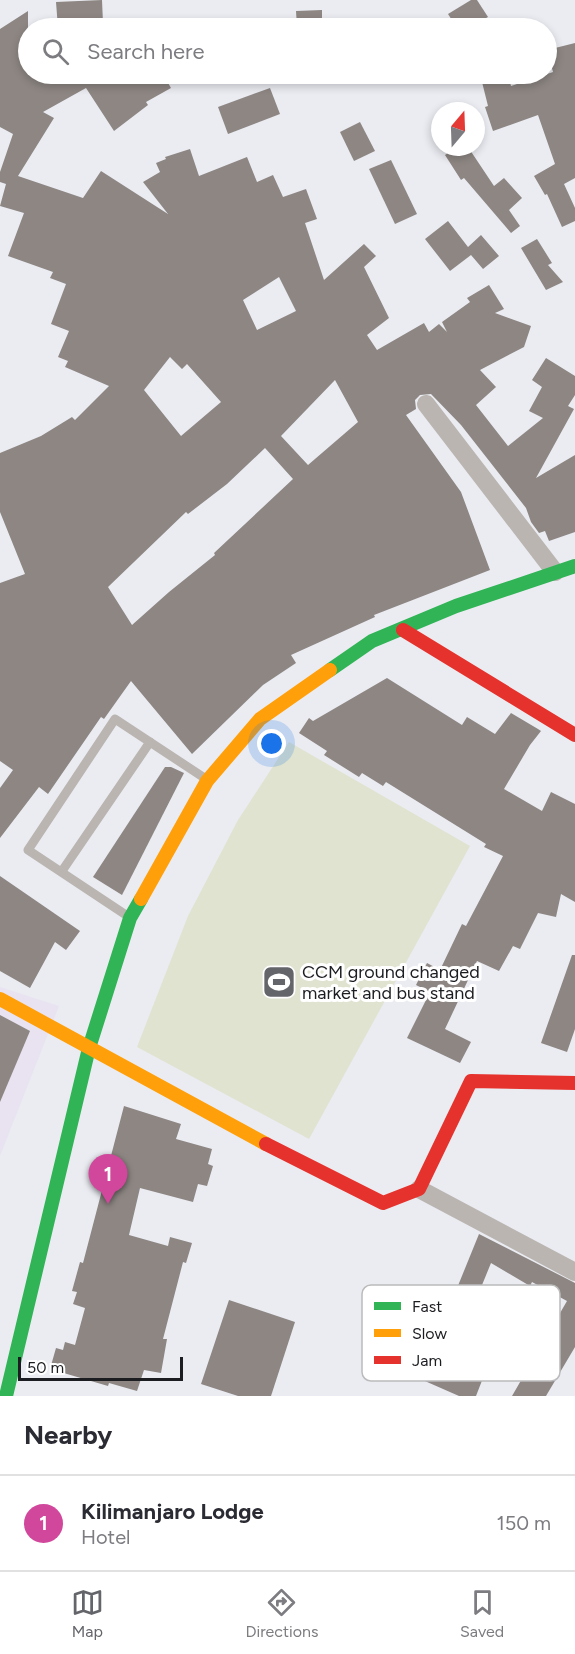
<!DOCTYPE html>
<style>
:root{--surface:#fff;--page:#f2f2f3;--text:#2b2b33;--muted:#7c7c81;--line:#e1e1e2;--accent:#64656a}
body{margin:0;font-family:Figtree,sans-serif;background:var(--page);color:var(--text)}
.compass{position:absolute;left:431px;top:102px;width:54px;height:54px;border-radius:50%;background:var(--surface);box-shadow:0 3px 9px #0003;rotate:19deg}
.scale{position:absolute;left:18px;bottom:15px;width:165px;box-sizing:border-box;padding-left:6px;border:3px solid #1c1d21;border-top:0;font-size:16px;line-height:21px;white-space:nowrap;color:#1c1d21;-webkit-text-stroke:4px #fff;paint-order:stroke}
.you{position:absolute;left:272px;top:744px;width:21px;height:21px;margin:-15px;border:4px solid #fff;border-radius:50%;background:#1a73e8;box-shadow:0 0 0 9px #1a73e833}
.badge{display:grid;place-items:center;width:39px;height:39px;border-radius:50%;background:var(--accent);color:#fff;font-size:20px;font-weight:700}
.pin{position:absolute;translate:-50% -50px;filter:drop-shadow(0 2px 3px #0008)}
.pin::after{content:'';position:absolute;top:32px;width:21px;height:18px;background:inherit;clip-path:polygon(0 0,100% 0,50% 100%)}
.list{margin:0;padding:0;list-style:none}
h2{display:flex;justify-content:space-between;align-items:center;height:78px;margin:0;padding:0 24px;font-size:26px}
h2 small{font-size:20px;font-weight:400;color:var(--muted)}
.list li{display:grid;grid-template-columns:39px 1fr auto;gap:18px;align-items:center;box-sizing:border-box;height:96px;padding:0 24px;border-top:2px solid var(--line)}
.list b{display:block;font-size:22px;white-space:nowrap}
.list p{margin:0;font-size:20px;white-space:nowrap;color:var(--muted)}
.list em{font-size:20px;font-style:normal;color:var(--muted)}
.icon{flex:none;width:33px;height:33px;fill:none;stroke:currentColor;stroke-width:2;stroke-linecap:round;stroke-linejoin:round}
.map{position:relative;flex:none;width:575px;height:1396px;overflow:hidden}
.search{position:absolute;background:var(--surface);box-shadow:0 3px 9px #0003;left:18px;right:18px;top:18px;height:66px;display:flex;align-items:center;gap:15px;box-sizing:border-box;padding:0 21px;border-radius:33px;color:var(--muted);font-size:22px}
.sheet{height:174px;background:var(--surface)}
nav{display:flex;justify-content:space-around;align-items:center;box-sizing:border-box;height:84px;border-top:2px solid var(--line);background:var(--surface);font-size:16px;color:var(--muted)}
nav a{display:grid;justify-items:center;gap:3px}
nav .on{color:var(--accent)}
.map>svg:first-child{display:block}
.education{fill:#e9e3f1}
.green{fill:#e0e3d0}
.building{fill:#8d8683;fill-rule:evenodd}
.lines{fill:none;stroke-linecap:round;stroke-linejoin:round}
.lane{stroke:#bab5b1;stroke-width:9}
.street{stroke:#bab5b1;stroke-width:18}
.fast{stroke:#30b455;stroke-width:14}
.slow{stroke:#ff9f0a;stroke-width:14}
.jam{stroke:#e5322d;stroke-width:14}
.labels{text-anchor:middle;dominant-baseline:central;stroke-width:6;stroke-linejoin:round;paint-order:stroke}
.poi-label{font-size:18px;fill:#1c1d21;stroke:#fff;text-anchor:start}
.key{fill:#fff;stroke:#bbbbbc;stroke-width:1.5}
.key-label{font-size:16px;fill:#1c1d21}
</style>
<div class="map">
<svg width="575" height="1396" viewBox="0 0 575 1396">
<rect width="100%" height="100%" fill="#eaecf2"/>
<!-- education -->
<path class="education" d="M0,987L59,1006L0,1156Z"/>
<!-- green -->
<path class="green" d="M289,742L470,846L309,1139L137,1047L188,916L238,820Z"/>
<!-- building -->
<g class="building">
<path d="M102,0L103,23L81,24L82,28H58L56,2Z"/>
<path d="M471,0H477L488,17L468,28H457L448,14Z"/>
<path d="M322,10V28H297L296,11Z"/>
<path d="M28,11V74H163L171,88L146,102L148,105L114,131L86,88L43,112L54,118L18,176L83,198L101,171L168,214L143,182L160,172L156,163L166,159L165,157L190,149L199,176L247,157L257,182L273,175L283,197L306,189L317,219L305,223L324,280L364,244L376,256L364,267L389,318L367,335L377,350L424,323L429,332L439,324L447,332L442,322L470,302L467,298L489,285L504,309L495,313L531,326L524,347L480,370L496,387L476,405L508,446L543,418L529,411L542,387L532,380L546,358L575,376V395L568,406L574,409L536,478L575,455V532L549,541L545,531L539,533L531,522L526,508L461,425L431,394L420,395L415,400L416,409L406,415L461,492L490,570L374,615L375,617L291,655L296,663L263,685L192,754L131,681L104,719L101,717L48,794L39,787L0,838V788L13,770L0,761V583L25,574L0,512V453L41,436L72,417L75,420L109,386L65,367L68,361L58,357L69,331L51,324L66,284L50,278L53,272L8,256L24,213L0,206L6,184L0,182V172L13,134L0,127V29ZM279,277L296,311L257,330L243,300ZM170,357L182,369L187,364L221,402L181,436L144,390ZM335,380L358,422L308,465L281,436ZM265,448L293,479L214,553L215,555L169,592L132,625L108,587L186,512L188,514L227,484Z"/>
<path d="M575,43V178L564,184L575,208V221L562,227L547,194L545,195L534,176L555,164L538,115L493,131L485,107L488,106L480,74H508L511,86L553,72L547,50Z"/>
<path d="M270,88L280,114L228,134L218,107Z"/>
<path d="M360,122L375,151L354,161L340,132Z"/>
<path d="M457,147H468L494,186L504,178L522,198L509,210L520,226L511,233L464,178L461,180L445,155Z"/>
<path d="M391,160L417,214L395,224L369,169Z"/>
<path d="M448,221L468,247L481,235L499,256L483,269L471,255L450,271L425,239Z"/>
<path d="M537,239L552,263L548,265L563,282L546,290L521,248Z"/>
<path d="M387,678L462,725L467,717L495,734L511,713L538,729L541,731L530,745L504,789L542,811L551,792L575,804V902L561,894L556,917L538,913L520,949L513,946L499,971L477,961L445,1029L471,1042L460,1063L407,1038L430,992L416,985L427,963L440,970L462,924L466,926L503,856L484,847L486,844L386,782L383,786L362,773L359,777L324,755L327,751L299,733L309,718L313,721Z"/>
<path d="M165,767H171L184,773L122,895L93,877Z"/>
<path d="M0,876L80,931L66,950L55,942L30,988L0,971Z"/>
<path d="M572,955H575V1029L567,1052L541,1043Z"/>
<path d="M0,1015L30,1031L0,1102Z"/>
<path d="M124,1106L181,1124L176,1139L212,1149L208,1164L213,1166L207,1186L198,1184L193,1202L140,1188L129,1235L168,1246L170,1237L192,1243L186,1263L183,1262L163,1339H167L161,1373L144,1370L137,1391L109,1383L108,1386L50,1369L56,1348L63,1350L65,1342L75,1345L85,1308L73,1304L77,1292L72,1291L80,1262L83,1263Z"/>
<path d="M479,1234L575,1283V1347L546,1396H512L567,1301L532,1282L530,1286L491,1263L460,1339L465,1341L454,1366L483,1378L476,1396H459L418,1378L439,1329L440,1330Z"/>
<path d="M229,1300L295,1322L271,1396H238L201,1384Z"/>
</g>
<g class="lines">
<!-- lane -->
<g class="lane">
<path d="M62,871L150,742"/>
<path d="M126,915L28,850L115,719L203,777"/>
</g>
<!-- street -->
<g class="street">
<path d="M426,404L555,572"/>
<path d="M419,1189L575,1272"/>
</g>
<!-- fast -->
<g class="fast">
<path d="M330,670L372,641L456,606L575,566"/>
<path d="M6,1396L89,1048L130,918L141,899"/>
</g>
<!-- slow -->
<g class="slow">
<path d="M141,899L207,781L260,719L330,670"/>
<path d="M0,999L266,1144"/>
</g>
<!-- jam -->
<g class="jam">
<path d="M403,630L575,735"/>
<path d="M266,1144L383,1203L419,1189L471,1081L575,1083"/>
</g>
</g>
<!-- icons -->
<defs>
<g id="stadium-square" transform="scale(1.725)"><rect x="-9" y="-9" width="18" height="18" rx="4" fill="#64656a" stroke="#fff"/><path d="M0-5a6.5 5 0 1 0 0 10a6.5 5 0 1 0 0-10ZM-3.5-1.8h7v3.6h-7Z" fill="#fff"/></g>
</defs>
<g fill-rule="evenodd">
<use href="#stadium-square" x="279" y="982"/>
</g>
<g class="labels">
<!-- poi labels -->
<g class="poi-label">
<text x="302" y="972">CCM ground changed<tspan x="302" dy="21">market and bus stand</tspan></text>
</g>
</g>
<!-- legend -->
<rect x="362" y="1285" width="198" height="96" rx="9" class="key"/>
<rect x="374" y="1302" width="27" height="8" fill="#30b455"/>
<rect x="374" y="1329" width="27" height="8" fill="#ff9f0a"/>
<rect x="374" y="1356" width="27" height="8" fill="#e5322d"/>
<g class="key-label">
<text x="412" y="1312">Fast</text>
<text x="412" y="1339">Slow</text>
<text x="412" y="1366">Jam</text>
</g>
</svg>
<svg class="compass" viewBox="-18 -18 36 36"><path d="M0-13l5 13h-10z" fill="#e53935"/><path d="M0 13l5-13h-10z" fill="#7c7c81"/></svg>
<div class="scale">50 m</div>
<div class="you"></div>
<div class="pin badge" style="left:108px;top:1204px;background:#d1479c">1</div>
<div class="search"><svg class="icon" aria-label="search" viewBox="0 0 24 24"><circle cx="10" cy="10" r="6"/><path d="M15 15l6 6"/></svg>Search here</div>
</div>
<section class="sheet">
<h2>Nearby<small></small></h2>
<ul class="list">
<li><span class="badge" style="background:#d1479c">1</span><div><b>Kilimanjaro Lodge</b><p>Hotel</p></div><em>150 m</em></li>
</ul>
</section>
<nav>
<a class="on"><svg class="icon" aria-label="map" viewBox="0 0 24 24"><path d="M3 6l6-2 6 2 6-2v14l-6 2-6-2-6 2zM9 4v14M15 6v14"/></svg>Map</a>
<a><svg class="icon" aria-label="directions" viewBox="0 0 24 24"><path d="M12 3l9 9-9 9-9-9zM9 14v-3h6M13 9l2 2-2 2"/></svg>Directions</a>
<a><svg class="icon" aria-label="saved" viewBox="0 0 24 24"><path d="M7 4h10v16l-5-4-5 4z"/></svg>Saved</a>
</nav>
